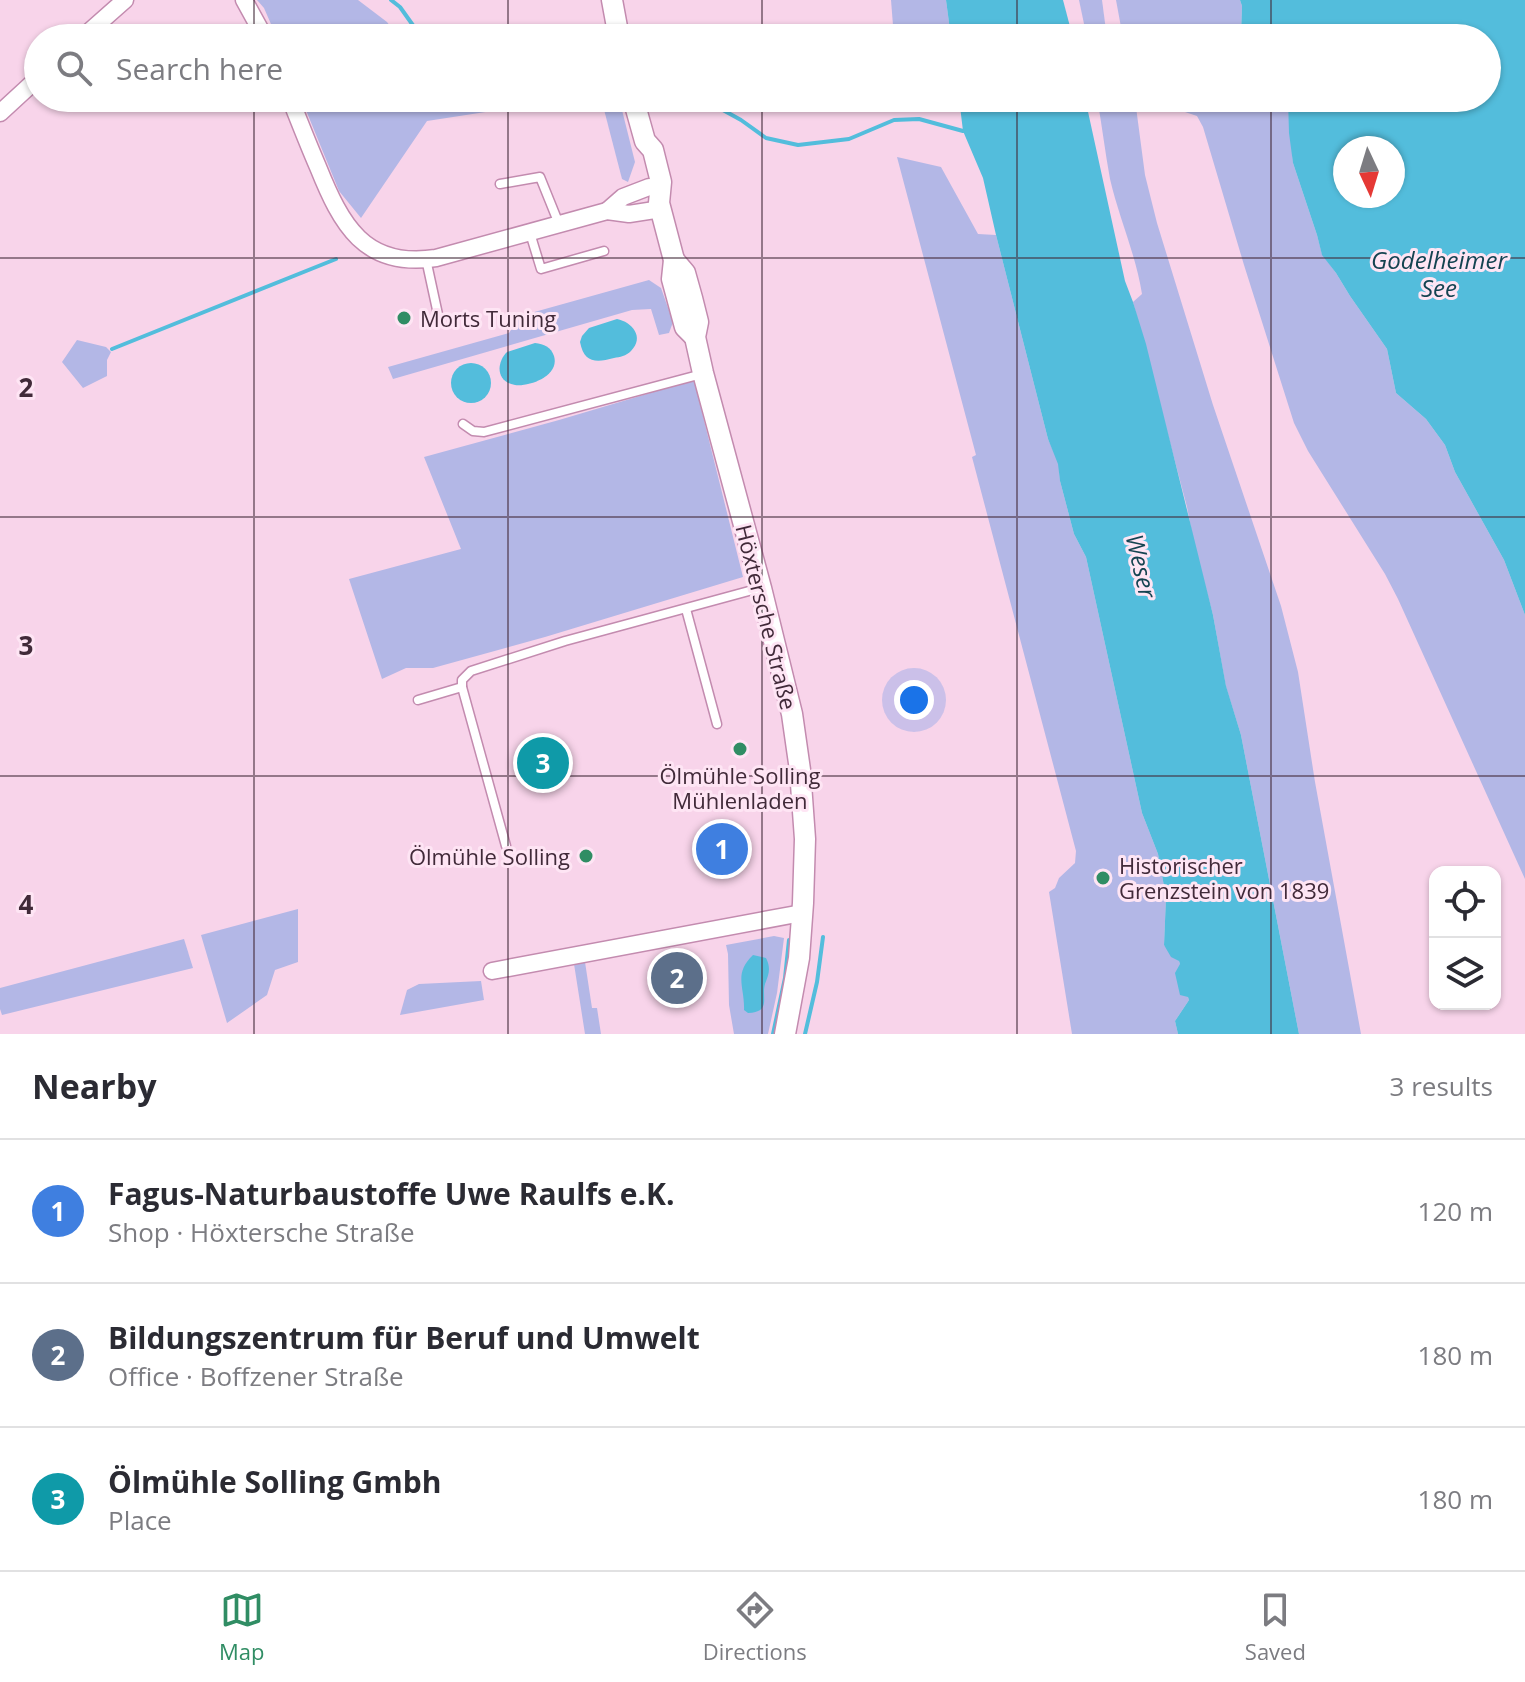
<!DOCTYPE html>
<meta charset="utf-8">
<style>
:root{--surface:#fff;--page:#f2f2f3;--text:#2b2b33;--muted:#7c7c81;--line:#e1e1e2;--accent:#308d64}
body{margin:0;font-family:"Open Sans",sans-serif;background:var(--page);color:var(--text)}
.controls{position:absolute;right:24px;bottom:24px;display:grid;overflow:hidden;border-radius:16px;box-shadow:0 2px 6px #0004}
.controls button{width:72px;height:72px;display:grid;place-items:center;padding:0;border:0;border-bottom:2px solid var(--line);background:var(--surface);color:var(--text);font:40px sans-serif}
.compass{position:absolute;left:1333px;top:136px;width:72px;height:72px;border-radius:50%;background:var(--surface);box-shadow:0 2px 6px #0004;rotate:176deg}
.you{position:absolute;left:914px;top:700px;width:28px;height:28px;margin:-20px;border:6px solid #fff;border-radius:50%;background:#1a73e8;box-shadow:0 0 0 12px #1a73e833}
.badge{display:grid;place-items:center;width:52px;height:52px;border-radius:50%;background:var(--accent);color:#fff;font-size:26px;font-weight:700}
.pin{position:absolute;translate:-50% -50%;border:4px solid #fff;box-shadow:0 2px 8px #0006}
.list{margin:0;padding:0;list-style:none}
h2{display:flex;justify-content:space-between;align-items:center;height:104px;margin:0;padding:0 32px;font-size:34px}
h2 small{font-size:26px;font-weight:400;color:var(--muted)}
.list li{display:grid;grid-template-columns:52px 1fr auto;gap:24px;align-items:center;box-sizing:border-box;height:144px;padding:0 32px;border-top:2px solid var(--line)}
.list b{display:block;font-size:30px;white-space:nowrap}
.list p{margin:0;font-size:26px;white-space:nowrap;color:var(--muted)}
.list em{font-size:26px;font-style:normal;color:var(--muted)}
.icon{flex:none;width:44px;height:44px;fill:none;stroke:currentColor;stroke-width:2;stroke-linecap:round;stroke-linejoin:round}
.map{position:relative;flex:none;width:1525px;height:1034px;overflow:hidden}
.search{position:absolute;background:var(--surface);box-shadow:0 2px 6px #0004;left:24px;right:24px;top:24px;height:88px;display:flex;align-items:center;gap:20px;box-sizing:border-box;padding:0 28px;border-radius:44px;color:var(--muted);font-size:30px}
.sheet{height:536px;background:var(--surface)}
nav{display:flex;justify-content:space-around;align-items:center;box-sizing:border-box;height:112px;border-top:2px solid var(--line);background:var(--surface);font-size:22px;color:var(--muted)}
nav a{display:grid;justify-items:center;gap:4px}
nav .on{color:var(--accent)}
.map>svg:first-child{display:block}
.green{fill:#b3b7e6}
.water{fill:#53bddc;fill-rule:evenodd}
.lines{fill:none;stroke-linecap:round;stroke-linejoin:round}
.stream{stroke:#53bddc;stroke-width:4}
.service-casing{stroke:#c38baf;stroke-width:11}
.minor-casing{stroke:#c38baf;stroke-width:19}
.tertiary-casing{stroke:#c38baf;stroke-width:23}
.service{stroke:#fff;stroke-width:8}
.minor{stroke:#fff;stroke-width:16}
.tertiary{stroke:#fff;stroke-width:20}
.grid{fill:none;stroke:#412a39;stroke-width:2;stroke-opacity:0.55}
.poi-dot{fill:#308d64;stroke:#fee5f4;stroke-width:3}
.labels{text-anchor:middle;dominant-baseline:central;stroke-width:6;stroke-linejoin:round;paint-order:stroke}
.poi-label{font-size:22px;fill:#412a39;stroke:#fee5f4;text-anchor:start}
.street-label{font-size:22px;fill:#412a39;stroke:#fee5f4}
.water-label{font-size:24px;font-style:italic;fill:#144351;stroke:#fee5f4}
.grid-label{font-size:26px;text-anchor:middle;font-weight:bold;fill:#412a39;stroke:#fee5f4;stroke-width:6;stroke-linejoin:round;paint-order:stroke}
</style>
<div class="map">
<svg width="1525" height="1034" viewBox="0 0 1525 1034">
<rect width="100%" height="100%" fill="#f8d4ea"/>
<!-- green -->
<g class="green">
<path d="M257,0H358L387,22L399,38H277L264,8Z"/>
<path d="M891,0H946L951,38H894Z"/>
<path d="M1079,0H1102L1107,38H1087Z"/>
<path d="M1116,0H1240L1242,6L1241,33L1245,38H1123Z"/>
<path d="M301,98H576L427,121L361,218L339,191Z"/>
<path d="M601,98H619L635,162L628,182L622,179Z"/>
<path d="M893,98H959L960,109L892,104Z"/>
<path d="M1097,98H1134L1137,101L1136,107L1145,175L1157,223L1213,405L1281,606L1298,672L1315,782L1361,1034H1299L1241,735L1226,687L1213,615L1194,544L1187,507L1133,302L1142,294C1136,255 1119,218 1110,179C1105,152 1102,125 1097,98Z"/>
<path d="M1153,98H1288L1293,163L1317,235L1322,254L1336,273L1350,296L1387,349L1396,393L1426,419L1445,445L1455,472L1504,560L1525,615V879L1398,599L1385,574L1308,451L1294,423L1244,265L1203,127L1197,116L1176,109Z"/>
<path d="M897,157L941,167L978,234L996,235L1048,439L1059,464L1060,481L1074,534L1086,557L1142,813L1158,854L1166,897L1164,945L1179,960L1189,1000L1175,1021L1178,1034H1072L1049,892L1055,888L1059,878L1075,863L1076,851L972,457L976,455Z"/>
<path d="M649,280L661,288L673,322L669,333L659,335L651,309L632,310L393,379L388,367L509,333L520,316Z"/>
<path d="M77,340L106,347L111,352L107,360V376L83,388L62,362Z"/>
<path d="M694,380L743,577L545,637L433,668H406L382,679L349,579L461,549L424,457L559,420Z"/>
<path d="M298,909V962L275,970L267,995L227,1023L201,935Z"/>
<path d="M774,936L784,938L777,993L768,1034H734L729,1005L728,954L726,945Z"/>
<path d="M184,939L193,968L2,1015L0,1009V988Z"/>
<path d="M585,962L592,1008H597L601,1034H585L574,964Z"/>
<path d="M481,981L484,1000L400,1015L407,990L419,984Z"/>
</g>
<!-- water -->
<g class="water">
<path d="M946,0H1063L1073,38H951Z"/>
<path d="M1240,0H1525V615L1504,560L1455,472L1445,445L1426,419L1396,393L1387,349L1350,296L1336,273L1322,255L1317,235L1293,163L1289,133L1288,98H1487V38H1245L1241,33L1242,6ZM1345,148H1393V196H1345Z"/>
<path d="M959,98H1085L1125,281L1133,302L1146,344L1213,615L1226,686L1241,735L1299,1034H1178L1175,1021L1189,1000L1188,997L1180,995L1175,973L1180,964L1179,961L1171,957L1164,945L1166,897L1158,854L1142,813L1086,557L1074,534L1060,481L1058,464L1048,439L996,235L983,178L963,131Z"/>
<path d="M617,319C632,322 645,337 631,351C626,356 620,357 614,358C596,363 584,363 580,342L582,336L589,328Z"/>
<path d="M535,343C544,344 551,347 554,356C560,376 529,387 515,385C496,382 496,363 507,352Z"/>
<circle cx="471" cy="383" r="20"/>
<path d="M753,955L766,958C771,968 769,974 765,984C761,997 772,1012 748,1013L744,1010C745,987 733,974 753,955Z"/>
</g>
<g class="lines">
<!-- stream -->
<g class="stream">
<path d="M391,0L400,7L422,38"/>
<path d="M705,98L712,104L741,120L766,138L798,145L849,139L894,120L919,119L963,131L968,130"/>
<path d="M112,349L336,259"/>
<path d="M773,1034L785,978L789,940"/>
<path d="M805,1034L817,982L823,937"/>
</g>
<!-- service casing -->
<g class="service-casing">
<g id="service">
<path d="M500,184L540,177L559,224"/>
<path d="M530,233L541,269L604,251"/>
<path d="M426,259L439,319"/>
<path d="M463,424L473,431L484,432L702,374"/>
<path d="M686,609L717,724"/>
<path d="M418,700L462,687"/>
<path d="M506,846L462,687V680L471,671L565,641L760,588"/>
</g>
</g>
<!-- minor casing -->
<g class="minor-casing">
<g id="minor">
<path d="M244,0L265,38"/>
<path d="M82,38L125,0"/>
<path d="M290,98C299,121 308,144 318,167C341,224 364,269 436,258L607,211L629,214L661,209"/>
<path d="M0,113L38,78"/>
<path d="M607,211L623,197L649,187"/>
<path d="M492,971L802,913"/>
</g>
</g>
<!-- tertiary casing -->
<g class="tertiary-casing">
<g id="tertiary">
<path d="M612,0L619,38"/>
<path d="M633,98L645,141L653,150L661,182L659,203L674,260L672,279L685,327L694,336"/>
<path d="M674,260L685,273L692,298L698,322L695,337L703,373L761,588L792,714L800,770L805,839L803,903L799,958L785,1034"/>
</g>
</g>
<!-- service -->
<use href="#service" class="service"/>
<!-- minor -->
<use href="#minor" class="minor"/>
<!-- tertiary -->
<use href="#tertiary" class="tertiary"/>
</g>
<!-- grid -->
<path class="grid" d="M254,0V38M508,0V38M762,0V38M1017,0V38M1271,0V38M254,98V1034M508,98V1034M762,98V1034M1017,98V1034M1271,98V1034M0,258H1525M0,517H1525M0,776H1525"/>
<!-- markers -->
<g class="poi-dot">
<circle cx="404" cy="318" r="8"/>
<circle cx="740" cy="749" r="8"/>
<circle cx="586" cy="856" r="8"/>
<circle cx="1103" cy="878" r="8"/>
</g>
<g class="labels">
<!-- poi labels -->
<g class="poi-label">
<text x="420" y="318">Morts Tuning</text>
<text x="740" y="775" text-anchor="middle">Ölmühle Solling<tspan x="740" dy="25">Mühlenladen</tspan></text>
<text x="570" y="856" text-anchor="end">Ölmühle Solling</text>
<text x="1119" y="865">Historischer<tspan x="1119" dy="25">Grenzstein von 1839</tspan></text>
</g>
<!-- street labels -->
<g class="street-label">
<text transform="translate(767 617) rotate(76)">Höxtersche Straße</text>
</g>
<!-- water labels -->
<g class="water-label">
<text x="1439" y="259">Godelheimer<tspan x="1439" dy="28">See</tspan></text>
<text transform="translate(1142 566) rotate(77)">Weser</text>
</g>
</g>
<g class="grid-label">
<text x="26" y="397">2</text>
<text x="26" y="655">3</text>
<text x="26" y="914">4</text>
</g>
</svg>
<div class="controls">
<button><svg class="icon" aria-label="locate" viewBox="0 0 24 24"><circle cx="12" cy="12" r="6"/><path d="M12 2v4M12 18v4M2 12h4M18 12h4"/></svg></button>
<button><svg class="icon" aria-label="layers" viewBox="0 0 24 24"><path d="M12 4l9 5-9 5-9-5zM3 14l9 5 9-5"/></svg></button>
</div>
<svg class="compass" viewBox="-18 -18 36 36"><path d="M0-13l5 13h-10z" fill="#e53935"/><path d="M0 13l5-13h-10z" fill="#7c7c81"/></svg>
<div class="you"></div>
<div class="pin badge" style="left:722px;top:849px;background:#3f7fe0">1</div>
<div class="pin badge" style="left:677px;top:978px;background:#5c6f8a">2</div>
<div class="pin badge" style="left:543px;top:763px;background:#0f9aa8">3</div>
<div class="search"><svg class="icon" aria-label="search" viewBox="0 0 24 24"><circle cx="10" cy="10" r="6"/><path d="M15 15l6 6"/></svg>Search here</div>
</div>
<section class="sheet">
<h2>Nearby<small>3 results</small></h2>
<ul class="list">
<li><span class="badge" style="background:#3f7fe0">1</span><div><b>Fagus-Naturbaustoffe Uwe Raulfs e.K.</b><p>Shop · Höxtersche Straße</p></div><em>120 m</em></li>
<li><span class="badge" style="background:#5c6f8a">2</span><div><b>Bildungszentrum für Beruf und Umwelt</b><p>Office · Boffzener Straße</p></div><em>180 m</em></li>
<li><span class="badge" style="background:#0f9aa8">3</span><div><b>Ölmühle Solling Gmbh</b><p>Place</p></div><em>180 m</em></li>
</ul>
</section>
<nav>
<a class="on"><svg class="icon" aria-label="map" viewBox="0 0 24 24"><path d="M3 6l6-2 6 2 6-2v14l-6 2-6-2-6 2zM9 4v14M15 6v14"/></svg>Map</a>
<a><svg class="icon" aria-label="directions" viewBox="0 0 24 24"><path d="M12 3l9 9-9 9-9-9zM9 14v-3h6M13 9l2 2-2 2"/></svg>Directions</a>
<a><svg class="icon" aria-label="saved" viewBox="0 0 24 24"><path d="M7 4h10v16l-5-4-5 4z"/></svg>Saved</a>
</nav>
